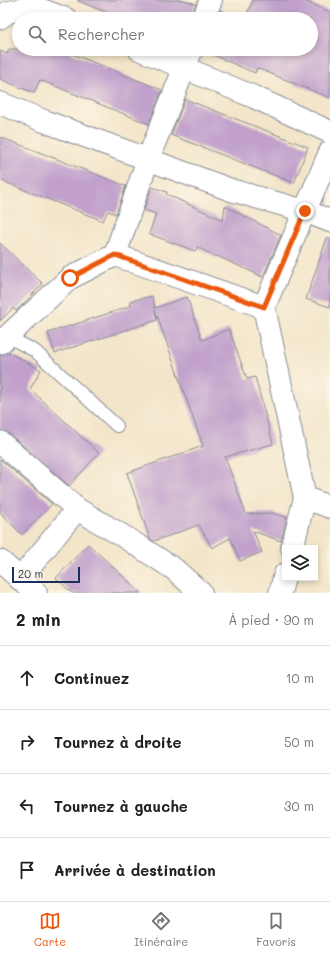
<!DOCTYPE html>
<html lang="fr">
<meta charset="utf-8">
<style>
:root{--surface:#fff;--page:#f2f2f2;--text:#202124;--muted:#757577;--line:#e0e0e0;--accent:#ea580c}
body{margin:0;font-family:Mali,sans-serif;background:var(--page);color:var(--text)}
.controls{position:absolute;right:12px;bottom:12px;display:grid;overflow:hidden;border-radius:0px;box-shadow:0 2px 6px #0003}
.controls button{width:36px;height:36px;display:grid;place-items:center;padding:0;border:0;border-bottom:1px solid var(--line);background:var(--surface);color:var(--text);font:20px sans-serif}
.scale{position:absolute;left:12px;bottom:10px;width:68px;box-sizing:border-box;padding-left:4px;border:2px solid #1b2f5e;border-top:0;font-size:11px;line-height:14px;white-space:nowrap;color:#1b2f5e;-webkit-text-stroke:3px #fcf5e5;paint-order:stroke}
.stop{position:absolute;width:12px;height:12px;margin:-9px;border:3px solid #ea580c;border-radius:50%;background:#fff}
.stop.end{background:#ea580c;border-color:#fff;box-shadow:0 1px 4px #0008}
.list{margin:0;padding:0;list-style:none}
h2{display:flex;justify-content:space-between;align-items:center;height:52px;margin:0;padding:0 16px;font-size:17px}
h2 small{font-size:13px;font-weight:400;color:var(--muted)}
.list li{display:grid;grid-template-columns:26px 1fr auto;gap:12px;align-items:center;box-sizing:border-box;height:64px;padding:0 16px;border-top:1px solid var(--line)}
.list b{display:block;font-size:15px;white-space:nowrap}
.list em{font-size:13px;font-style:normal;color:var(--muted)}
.icon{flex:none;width:22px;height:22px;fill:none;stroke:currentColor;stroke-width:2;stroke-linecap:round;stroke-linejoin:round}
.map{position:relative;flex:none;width:330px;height:593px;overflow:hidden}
.search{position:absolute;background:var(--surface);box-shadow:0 2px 6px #0003;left:12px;right:12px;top:12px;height:44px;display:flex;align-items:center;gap:10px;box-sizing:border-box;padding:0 14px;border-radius:22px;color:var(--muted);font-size:15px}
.sheet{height:308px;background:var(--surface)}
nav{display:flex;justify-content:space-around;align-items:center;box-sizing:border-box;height:56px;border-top:1px solid var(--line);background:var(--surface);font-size:11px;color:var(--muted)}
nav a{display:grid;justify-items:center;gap:2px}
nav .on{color:var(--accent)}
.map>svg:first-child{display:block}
.building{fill:#c1a1cc}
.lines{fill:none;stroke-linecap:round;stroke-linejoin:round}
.service-casing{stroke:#878a94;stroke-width:14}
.minor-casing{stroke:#878a94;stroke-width:24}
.service{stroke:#fff;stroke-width:12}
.minor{stroke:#fff;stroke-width:22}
.route{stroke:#ea580c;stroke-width:5}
</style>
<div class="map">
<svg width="330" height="593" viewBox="0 0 330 593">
<rect width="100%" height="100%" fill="#fcf5e5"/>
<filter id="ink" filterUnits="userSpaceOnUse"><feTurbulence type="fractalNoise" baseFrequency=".025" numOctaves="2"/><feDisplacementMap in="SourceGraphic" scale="8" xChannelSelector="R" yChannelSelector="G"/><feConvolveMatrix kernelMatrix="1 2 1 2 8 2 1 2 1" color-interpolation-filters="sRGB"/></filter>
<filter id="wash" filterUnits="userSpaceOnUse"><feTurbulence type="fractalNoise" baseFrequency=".012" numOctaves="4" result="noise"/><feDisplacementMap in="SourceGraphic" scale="16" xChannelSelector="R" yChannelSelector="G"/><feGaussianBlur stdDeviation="0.9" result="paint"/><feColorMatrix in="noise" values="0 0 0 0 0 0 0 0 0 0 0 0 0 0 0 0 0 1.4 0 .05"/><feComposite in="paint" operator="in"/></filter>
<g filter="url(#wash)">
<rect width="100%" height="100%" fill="#f3e5c9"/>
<g id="blocks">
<!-- building -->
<g class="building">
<path d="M78,0H184L196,4L191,19H123L78,1Z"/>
<path d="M253,0H303L330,12V98L257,68L255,73L204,51V49H311V19H245Z"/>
<path d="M220,10L242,19H217Z"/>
<path d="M9,49H60L162,90L149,124L40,80L34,93L0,79V51L7,54Z"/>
<path d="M185,99L308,147L294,183L171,135Z"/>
<path d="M0,137L126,186L116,214L108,211L103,221L0,180Z"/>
<path d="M152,187L167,192L166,194L223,220L225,206L281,235L263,277L217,256L216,257L197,247L195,251L149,234L156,214L144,210Z"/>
<path d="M327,238H330V307L306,299Z"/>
<path d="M0,243L43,284L16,311L13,308L0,321Z"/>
<path d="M152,296L155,308L187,297L202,340L229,329L247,379L255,377L273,444L225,457L246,514L272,513L287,517L281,541L253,531L262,552L240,561L230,538L212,548L199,525L154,541L150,539L127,473L203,446L155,310L157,320L55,353L48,333L131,306L130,301Z"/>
<path d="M8,352L41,370L30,389L99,453L69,486L8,433L0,430V355Z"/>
<path d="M0,459L52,504L22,535L0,512Z"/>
<path d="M88,544L141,593H72L56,578Z"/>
</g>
</g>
</g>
<g filter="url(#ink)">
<use href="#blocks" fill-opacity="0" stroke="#878a94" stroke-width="1"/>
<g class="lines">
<!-- service casing -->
<g class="service-casing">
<path id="service" d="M7,336L35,351L117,426"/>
</g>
<!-- minor casing -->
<g class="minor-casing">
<g id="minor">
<path d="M0,18L8,12L34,7L66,19"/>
<path d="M203,19L211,0"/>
<path d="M139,49L254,97L330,132"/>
<path d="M0,103L44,121L231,190L305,211L330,221"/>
<path d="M330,152L264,307L305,498L330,507"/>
<path d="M115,255L264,307"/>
<path d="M0,343L70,278L115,255L148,159L192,49"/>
<path d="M0,442L77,509L123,536L174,569L201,593"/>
<path d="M292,548L305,498"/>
<path d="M0,561L36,593"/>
<path d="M20,579L77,509"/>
<path d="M280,593L285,574"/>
</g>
</g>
<!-- service -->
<use href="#service" class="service"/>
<!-- minor -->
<use href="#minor" class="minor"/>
</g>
</g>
<g class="lines" filter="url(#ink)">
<!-- route -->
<path class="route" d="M70,278L115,255L264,307L305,211"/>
</g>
</svg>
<div class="controls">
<button><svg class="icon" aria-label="layers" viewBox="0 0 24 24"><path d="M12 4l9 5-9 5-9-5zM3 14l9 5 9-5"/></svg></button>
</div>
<div class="scale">20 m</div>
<div class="stop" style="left:70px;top:278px"></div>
<div class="stop end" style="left:305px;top:211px"></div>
<div class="search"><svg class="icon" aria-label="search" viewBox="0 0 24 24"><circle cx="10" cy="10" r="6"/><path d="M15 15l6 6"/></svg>Rechercher</div>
</div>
<section class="sheet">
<h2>2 min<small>À pied · 90 m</small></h2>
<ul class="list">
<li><svg class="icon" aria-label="ahead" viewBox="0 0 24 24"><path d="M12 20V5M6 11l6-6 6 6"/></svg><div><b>Continuez</b></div><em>10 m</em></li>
<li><svg class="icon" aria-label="right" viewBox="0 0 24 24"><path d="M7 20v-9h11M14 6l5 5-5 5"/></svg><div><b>Tournez à droite</b></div><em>50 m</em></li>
<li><svg class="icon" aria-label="left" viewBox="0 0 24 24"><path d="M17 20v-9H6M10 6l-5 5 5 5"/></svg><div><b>Tournez à gauche</b></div><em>30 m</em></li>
<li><svg class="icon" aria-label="arrive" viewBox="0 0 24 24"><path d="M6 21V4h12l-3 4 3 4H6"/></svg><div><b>Arrivée à destination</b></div></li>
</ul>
</section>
<nav>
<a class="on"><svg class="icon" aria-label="map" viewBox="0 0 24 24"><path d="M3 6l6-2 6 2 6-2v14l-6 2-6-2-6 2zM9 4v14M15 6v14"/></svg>Carte</a>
<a><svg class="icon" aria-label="directions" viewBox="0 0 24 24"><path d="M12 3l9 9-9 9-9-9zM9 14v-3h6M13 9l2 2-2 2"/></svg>Itinéraire</a>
<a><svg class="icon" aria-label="saved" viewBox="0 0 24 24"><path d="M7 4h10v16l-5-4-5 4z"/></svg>Favoris</a>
</nav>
